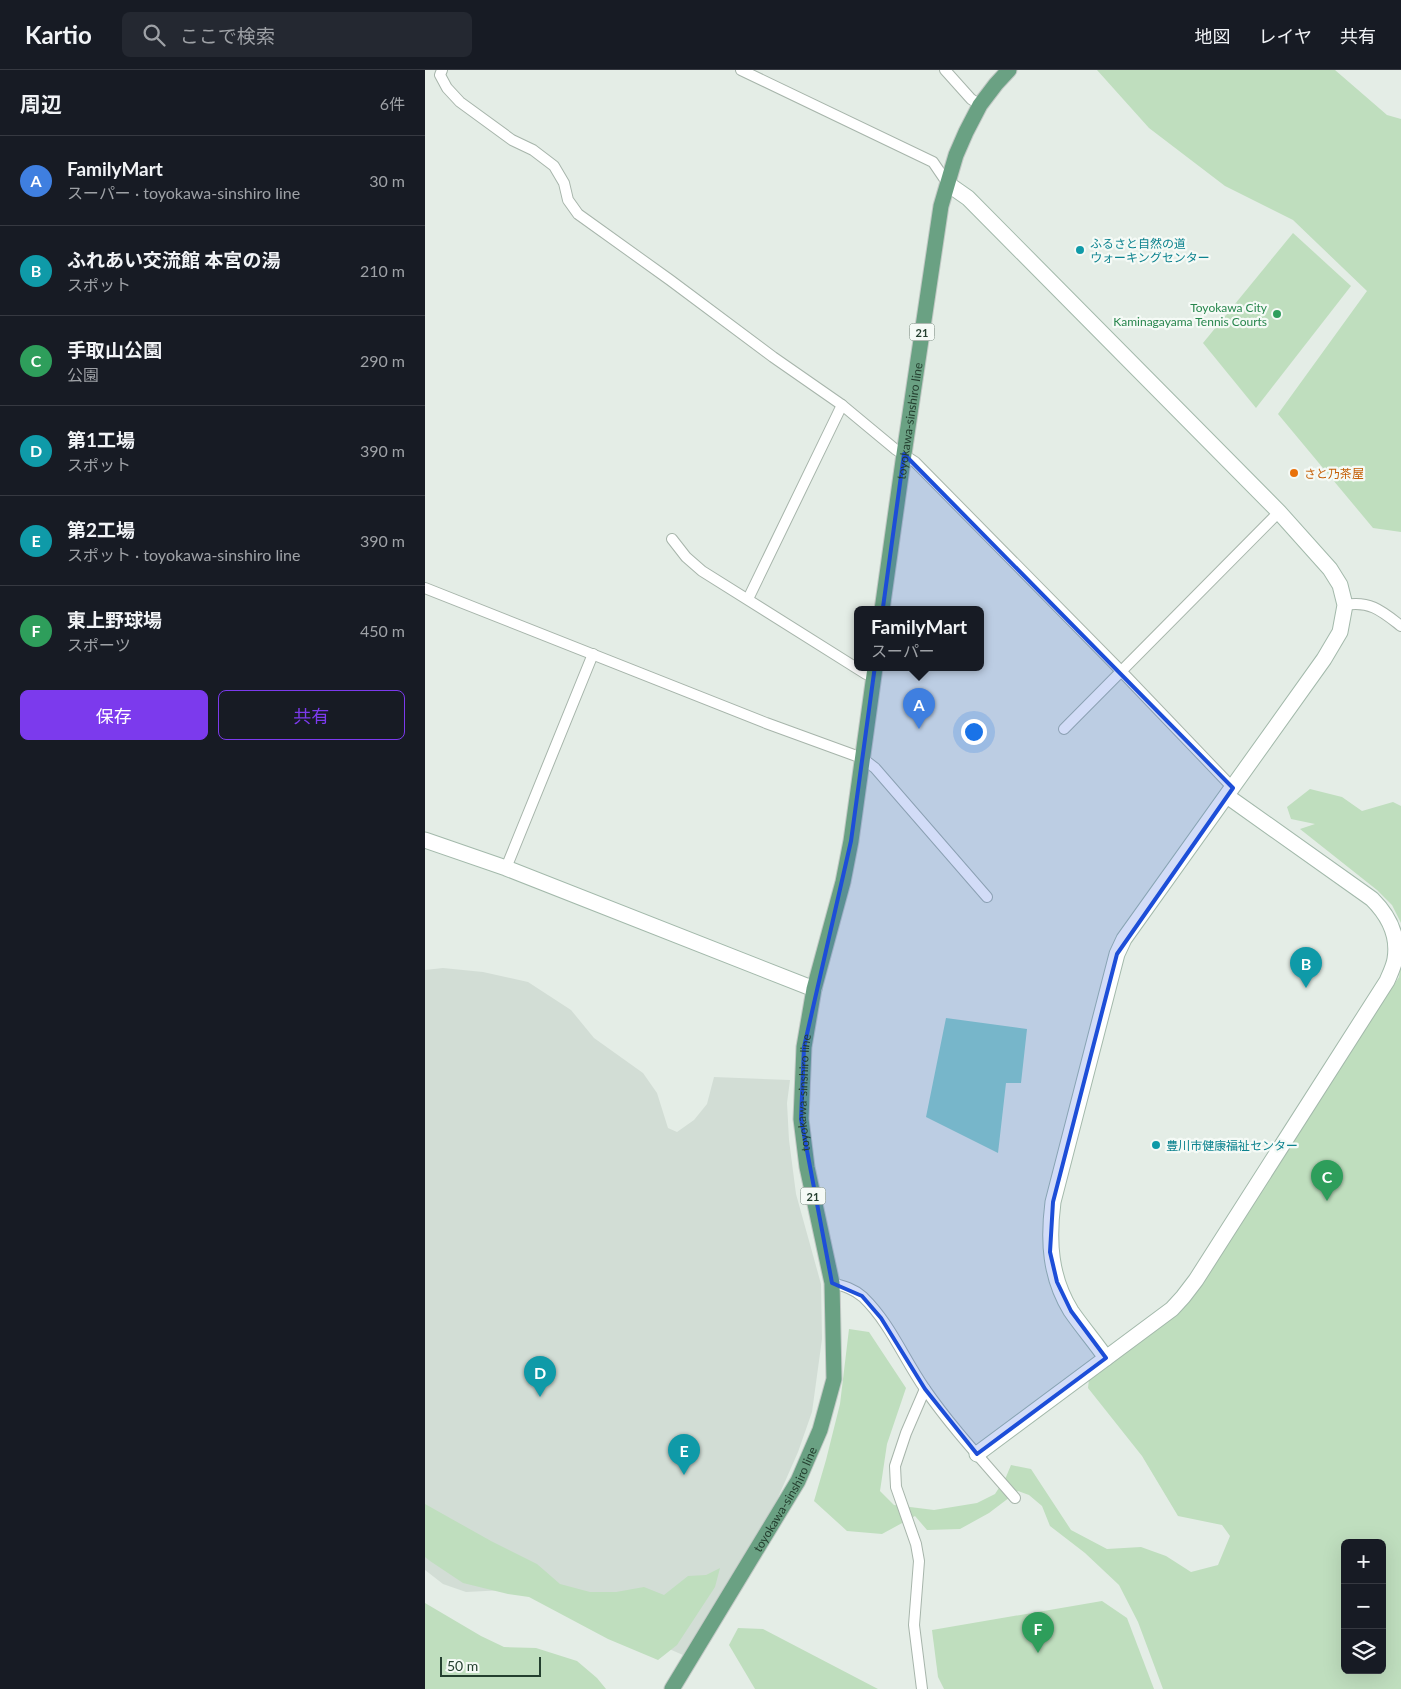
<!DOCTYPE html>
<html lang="ja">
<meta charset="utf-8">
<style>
:root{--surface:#171b24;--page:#242831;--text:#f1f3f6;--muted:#9ea1a6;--line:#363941;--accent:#7c3aed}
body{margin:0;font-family:Lato,"Noto Sans JP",sans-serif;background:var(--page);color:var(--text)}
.controls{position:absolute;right:15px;bottom:15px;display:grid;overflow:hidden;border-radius:8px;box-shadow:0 5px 20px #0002}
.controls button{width:45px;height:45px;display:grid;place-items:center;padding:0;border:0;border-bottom:1px solid var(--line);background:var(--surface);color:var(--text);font:25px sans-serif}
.scale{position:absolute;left:15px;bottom:12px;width:101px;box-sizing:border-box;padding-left:5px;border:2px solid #243f2f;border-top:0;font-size:14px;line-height:18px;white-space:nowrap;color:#243f2f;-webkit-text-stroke:4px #f5faf6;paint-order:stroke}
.you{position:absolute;left:548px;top:661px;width:18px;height:18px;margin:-12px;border:4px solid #fff;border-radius:50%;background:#1a73e8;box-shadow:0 0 0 8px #1a73e833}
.badge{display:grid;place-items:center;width:32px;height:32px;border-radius:50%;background:var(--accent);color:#fff;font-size:16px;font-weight:700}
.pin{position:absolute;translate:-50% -41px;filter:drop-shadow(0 1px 2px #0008)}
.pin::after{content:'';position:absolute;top:26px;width:18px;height:15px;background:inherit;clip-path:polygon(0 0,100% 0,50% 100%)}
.popup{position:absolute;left:429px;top:536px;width:130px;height:65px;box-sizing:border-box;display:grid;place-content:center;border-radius:8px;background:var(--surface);filter:drop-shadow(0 1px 4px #0005);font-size:16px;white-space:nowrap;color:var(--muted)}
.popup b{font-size:19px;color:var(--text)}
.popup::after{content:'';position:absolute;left:50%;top:100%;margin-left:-10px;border:10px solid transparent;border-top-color:var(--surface)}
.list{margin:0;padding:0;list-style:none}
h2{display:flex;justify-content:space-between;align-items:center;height:65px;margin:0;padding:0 20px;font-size:21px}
h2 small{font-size:16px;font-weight:400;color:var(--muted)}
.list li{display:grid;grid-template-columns:32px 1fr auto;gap:15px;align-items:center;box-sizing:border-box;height:90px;padding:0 20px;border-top:1px solid var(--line)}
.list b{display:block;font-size:19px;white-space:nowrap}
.list p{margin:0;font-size:16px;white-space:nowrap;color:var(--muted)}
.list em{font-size:16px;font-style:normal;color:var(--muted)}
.actions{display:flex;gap:10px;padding:15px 20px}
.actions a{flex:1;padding:11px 0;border:1px solid var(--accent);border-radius:8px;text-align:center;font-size:18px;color:var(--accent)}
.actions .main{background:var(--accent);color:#fff}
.icon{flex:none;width:28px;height:28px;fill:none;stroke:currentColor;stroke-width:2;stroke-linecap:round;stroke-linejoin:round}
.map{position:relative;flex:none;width:976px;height:1619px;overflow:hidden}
header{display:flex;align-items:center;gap:30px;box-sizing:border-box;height:70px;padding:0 25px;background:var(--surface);border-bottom:1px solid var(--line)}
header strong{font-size:24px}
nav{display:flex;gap:28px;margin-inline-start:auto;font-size:18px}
.search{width:350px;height:45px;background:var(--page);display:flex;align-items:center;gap:12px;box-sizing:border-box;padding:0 18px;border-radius:8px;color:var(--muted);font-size:19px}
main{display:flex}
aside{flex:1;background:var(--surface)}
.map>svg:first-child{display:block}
.built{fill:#d2ddd5}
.green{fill:#bfdebe;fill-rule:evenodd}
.water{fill:#8ed0c7}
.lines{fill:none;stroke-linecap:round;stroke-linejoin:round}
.street-casing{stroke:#a7b5ab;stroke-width:12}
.secondary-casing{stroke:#a3b9ab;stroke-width:17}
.primary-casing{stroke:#c2c9c5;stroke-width:17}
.street{stroke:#fff;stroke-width:10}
.secondary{stroke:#fff;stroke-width:15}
.primary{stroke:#6aa183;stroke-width:15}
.marked{fill:#1d4ed8;fill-opacity:0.2;stroke:#1d4ed8;stroke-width:4;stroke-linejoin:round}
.culture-dot{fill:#0f9aa8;stroke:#f5faf6;stroke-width:2}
.leisure-dot{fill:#2e9e5b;stroke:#f5faf6;stroke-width:2}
.food-dot{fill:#e8710a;stroke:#f5faf6;stroke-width:2}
.labels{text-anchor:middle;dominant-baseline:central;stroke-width:4.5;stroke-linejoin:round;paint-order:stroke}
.shield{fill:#f5faf6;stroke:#63776b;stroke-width:1}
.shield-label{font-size:11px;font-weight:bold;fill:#243f2f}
.culture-label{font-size:12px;fill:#0d838f;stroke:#f5faf6;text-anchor:start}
.leisure-label{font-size:12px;fill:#27864d;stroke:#f5faf6;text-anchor:end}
.street-label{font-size:12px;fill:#243f2f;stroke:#f5faf6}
.food-label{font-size:12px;fill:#c56008;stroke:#f5faf6;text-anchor:start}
</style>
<header>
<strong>Kartio</strong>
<div class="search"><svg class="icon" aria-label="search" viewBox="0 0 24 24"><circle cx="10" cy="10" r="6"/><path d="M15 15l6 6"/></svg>ここで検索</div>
<nav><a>地図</a><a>レイヤ</a><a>共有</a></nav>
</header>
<main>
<aside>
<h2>周辺<small>6件</small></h2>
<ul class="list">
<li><span class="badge" style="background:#3f7fe0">A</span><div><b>FamilyMart</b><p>スーパー · toyokawa-sinshiro line</p></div><em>30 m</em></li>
<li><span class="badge" style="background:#0f9aa8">B</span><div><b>ふれあい交流館 本宮の湯</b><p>スポット</p></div><em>210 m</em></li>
<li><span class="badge" style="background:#2e9e5b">C</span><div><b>手取山公園</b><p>公園</p></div><em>290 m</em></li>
<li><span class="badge" style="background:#0f9aa8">D</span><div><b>第1工場</b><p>スポット</p></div><em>390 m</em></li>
<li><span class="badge" style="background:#0f9aa8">E</span><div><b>第2工場</b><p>スポット · toyokawa-sinshiro line</p></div><em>390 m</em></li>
<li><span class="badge" style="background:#2e9e5b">F</span><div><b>東上野球場</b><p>スポーツ</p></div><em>450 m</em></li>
</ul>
<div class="actions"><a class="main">保存</a><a>共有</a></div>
</aside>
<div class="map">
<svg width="976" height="1619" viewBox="0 0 976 1619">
<rect width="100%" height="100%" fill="#e4ede6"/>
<!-- built -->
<path class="built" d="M18,898L58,902L103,912L146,940L169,968L218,1003L232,1023L243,1058L252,1062L269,1050L282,1034L289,1007L365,1010L362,1033L364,1070L371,1124L396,1214L397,1269L387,1342L373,1382L351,1432L258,1585L212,1565L98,1519L41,1522L18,1514L0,1500V900Z"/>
<!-- green -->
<g class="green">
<path d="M672,0H910L962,45L976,49V462L948,458L853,344L942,221L868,150L800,116L724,58Z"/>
<path d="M868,163L926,216L831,338L778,273Z"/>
<path d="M885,719L917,727L937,741L968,732L976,736V853L967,835L952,820L875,759L890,754L866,749L862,737Z"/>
<path d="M976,893V1619H738L713,1552L694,1515L660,1483L625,1456L617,1436L604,1425L593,1421L564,1443L535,1459L502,1460L490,1446L457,1464L422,1461L389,1431L401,1390L415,1334L424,1259L444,1262L481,1318L462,1374L455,1421L469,1435L509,1440L552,1433L570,1424L581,1407L586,1395L606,1399L646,1460L682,1479L716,1477L741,1486L766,1502L793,1495L805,1466L797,1455L753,1446L717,1386L663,1318L664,1309L748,1245L974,907ZM920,1473H957V1600H920Z"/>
<path d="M0,1434L66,1471L112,1494L135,1514L165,1522H191L219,1517L239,1525L263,1506L281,1505L295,1498L290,1517L252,1575L233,1590L183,1569L104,1527L83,1524L38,1513L5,1491L0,1487Z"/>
<path d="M677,1531L702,1548L729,1619H519L513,1607L507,1560Z"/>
<path d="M0,1533L56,1566L79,1577L111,1578L152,1591L172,1608L181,1619H0Z"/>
<path d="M313,1558L338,1559L453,1619H330L304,1575Z"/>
</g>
<!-- water -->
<path class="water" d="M521,948L602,959L596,1013H581L573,1083L501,1047Z"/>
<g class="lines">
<!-- street casing -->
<g class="street-casing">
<g id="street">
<path d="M17,0L15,5L22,18L35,32L87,70L108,80L129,96L139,113L143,130L153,144L245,210L348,287L417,335L470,379L490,392L696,601L808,718"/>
<path d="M316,0L508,92L523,114"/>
<path d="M520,0L546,29L555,35"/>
<path d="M247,469L261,487L277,501L441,604L449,605"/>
<path d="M0,518L341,653L437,688L450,698L562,827"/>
<path d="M323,529L417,335"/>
<path d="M920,535C945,530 958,542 976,556"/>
<path d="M639,659L854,442"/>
<path d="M81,798L168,584"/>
<path d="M407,1213C419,1216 429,1219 438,1227C465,1253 479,1289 500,1319C527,1358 559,1392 590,1428"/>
<path d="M497,1619L489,1555L494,1491L491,1474L471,1417L470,1396L481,1363L500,1319"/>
</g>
</g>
<!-- secondary casing -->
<g class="secondary-casing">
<g id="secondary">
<path d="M523,114L543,128L854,442L905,499L915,515L920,535L915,562L899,589L699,869L692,884L628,1132C623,1171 625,1207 646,1241C657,1257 670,1272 681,1288"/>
<path d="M0,770L81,798L389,919"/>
<path d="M552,1384L747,1239L758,1227L771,1210L962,911C965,904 969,896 970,889C974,865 963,845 947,829L802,726"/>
</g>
</g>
<!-- primary casing -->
<g class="primary-casing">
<g id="primary">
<path id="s1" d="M457,540L479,384L516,136L531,85L541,62L555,35L571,14L584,0"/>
<path id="s2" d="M247,1619L373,1411L395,1360L409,1309L407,1213L382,1097L376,1049L379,977L389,919L418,812L426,771L450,598"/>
</g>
</g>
<!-- street -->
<use href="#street" class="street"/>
<!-- secondary -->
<use href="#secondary" class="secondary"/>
<!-- primary -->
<use href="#primary" class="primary"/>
</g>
<!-- marked area -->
<path class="marked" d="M479,384L808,718L692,884L628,1132L625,1182L632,1212L646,1241L681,1288L552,1384L500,1319L456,1248L437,1226L407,1213L376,1049L379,977L426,771Z"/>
<!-- markers -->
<g class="culture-dot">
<circle cx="655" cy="180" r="5"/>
<circle cx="731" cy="1075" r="5"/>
</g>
<circle class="leisure-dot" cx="852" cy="244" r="5"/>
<circle class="food-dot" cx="869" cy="403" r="5"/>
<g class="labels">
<!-- shield labels -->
<g class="shield">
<rect x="484.5" y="253.5" width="25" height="17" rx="4"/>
<rect x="375.5" y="1117.5" width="25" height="17" rx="4"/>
</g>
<g class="shield-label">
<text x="497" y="262">21</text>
<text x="388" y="1126">21</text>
</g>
<!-- culture labels -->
<g class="culture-label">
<text x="665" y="173">ふるさと自然の道<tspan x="665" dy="14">ウォーキングセンター</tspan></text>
<text x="741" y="1075">豊川市健康福祉センター</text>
</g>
<!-- leisure labels -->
<g class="leisure-label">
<text x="842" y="237">Toyokawa City<tspan x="842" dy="14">Kaminagayama Tennis Courts</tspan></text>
</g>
<!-- street labels -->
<g class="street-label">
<text stroke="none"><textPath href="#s1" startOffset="191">toyokawa-sinshiro line</textPath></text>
<text stroke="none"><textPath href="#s2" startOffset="641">toyokawa-sinshiro line</textPath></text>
<text stroke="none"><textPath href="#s2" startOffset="221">toyokawa-sinshiro line</textPath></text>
</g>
<!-- food labels -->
<g class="food-label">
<text x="879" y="403">さと乃茶屋</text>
</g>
</g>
</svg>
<div class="controls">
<button>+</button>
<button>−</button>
<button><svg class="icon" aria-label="layers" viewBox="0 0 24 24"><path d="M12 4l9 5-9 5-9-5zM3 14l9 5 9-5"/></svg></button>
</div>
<div class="scale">50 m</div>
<div class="you"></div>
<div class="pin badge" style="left:494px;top:659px;background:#3f7fe0">A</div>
<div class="popup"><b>FamilyMart</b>スーパー</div>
<div class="pin badge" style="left:881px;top:918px;background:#0f9aa8">B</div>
<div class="pin badge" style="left:902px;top:1131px;background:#2e9e5b">C</div>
<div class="pin badge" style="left:115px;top:1327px;background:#0f9aa8">D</div>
<div class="pin badge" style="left:259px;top:1405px;background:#0f9aa8">E</div>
<div class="pin badge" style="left:613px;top:1583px;background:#2e9e5b">F</div>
</div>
</main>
